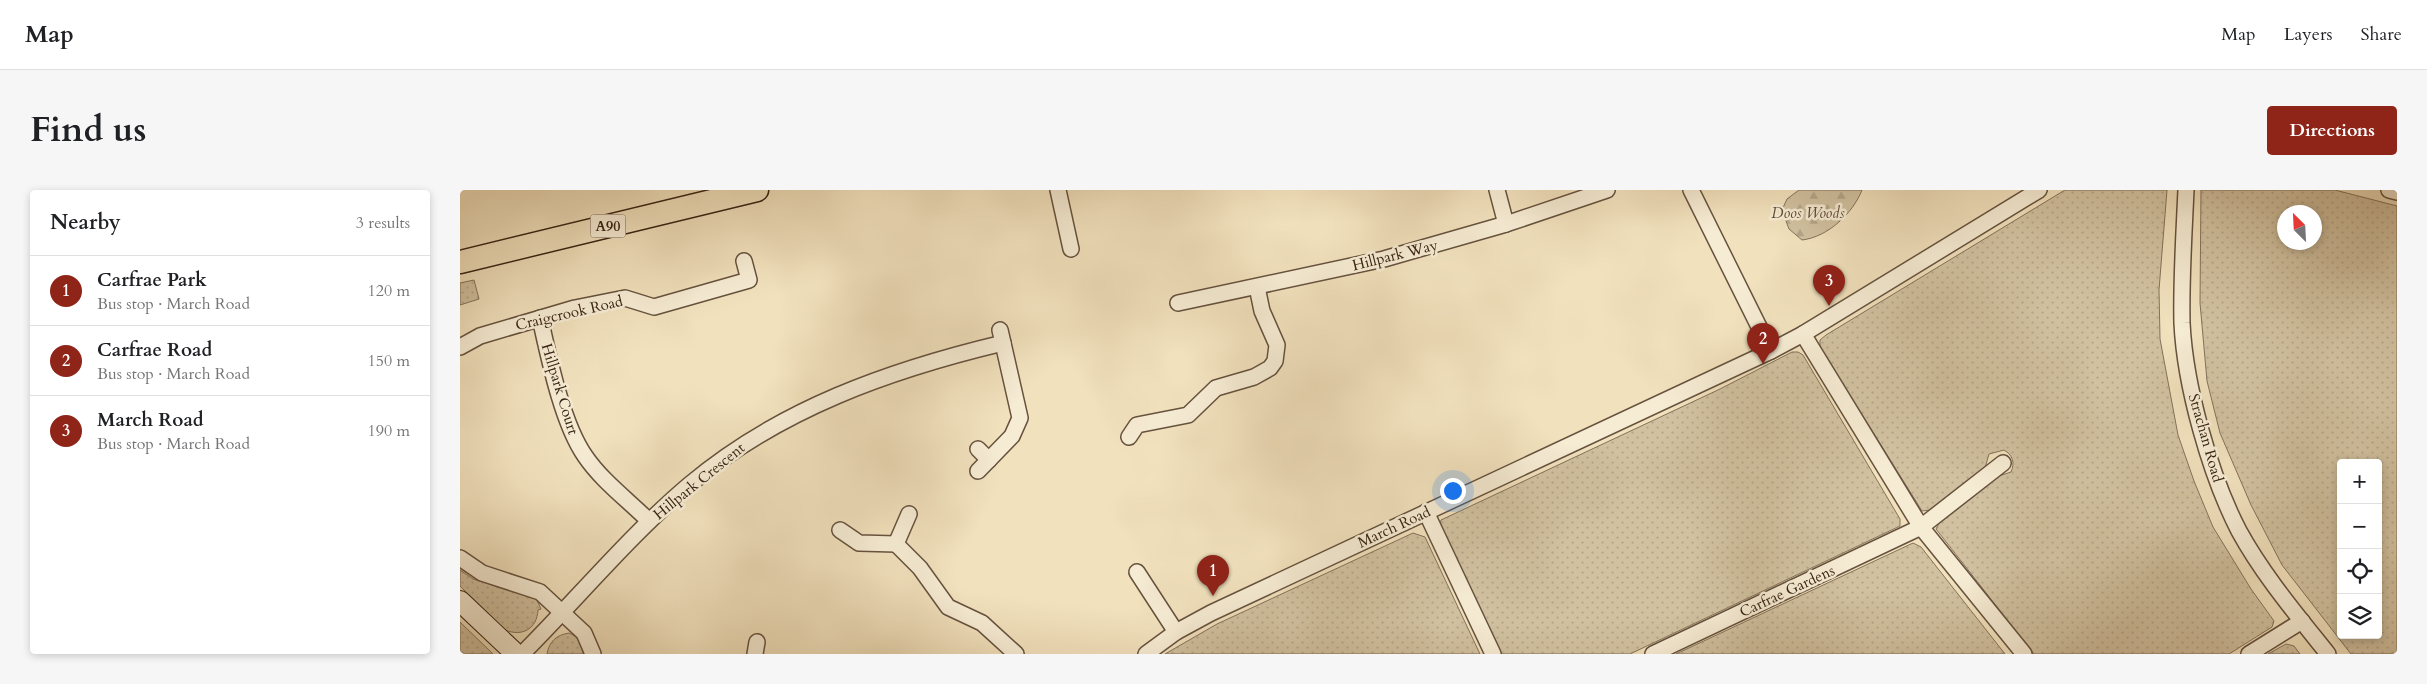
<!DOCTYPE html>
<meta charset="utf-8">
<style>
:root{--surface:#fff;--page:#f6f6f6;--text:#202124;--muted:#757577;--line:#e0e0e0;--accent:#8f2418}
body{margin:0;font-family:Cardo,serif;background:var(--page);color:var(--text)}
.controls{position:absolute;right:15px;bottom:15px;display:grid;overflow:hidden;border-radius:5px;box-shadow:0 2px 8px #0003}
.controls button{width:45px;height:45px;display:grid;place-items:center;padding:0;border:0;border-bottom:1px solid var(--line);background:var(--surface);color:var(--text);font:25px sans-serif}
.compass{position:absolute;left:1817px;top:15px;width:45px;height:45px;border-radius:50%;background:var(--surface);box-shadow:0 2px 8px #0003;rotate:336deg}
.you{position:absolute;left:992px;top:300px;width:18px;height:18px;margin:-12px;border:4px solid #fff;border-radius:50%;background:#1a73e8;box-shadow:0 0 0 8px #1a73e833}
.badge{display:grid;place-items:center;width:32px;height:32px;border-radius:50%;background:var(--accent);color:#fff;font-size:16px;font-weight:700}
.pin{position:absolute;translate:-50% -41px;filter:drop-shadow(0 1px 2px #0008)}
.pin::after{content:'';position:absolute;top:26px;width:18px;height:15px;background:inherit;clip-path:polygon(0 0,100% 0,50% 100%)}
.list{margin:0;padding:0;list-style:none}
h2{display:flex;justify-content:space-between;align-items:center;height:65px;margin:0;padding:0 20px;font-size:21px}
h2 small{font-size:16px;font-weight:400;color:var(--muted)}
.list li{display:grid;grid-template-columns:32px 1fr auto;gap:15px;align-items:center;box-sizing:border-box;height:70px;padding:0 20px;border-top:1px solid var(--line)}
.list b{display:block;font-size:19px;white-space:nowrap}
.list p{margin:0;font-size:16px;white-space:nowrap;color:var(--muted)}
.list em{font-size:16px;font-style:normal;color:var(--muted)}
.icon{flex:none;width:28px;height:28px;fill:none;stroke:currentColor;stroke-width:2;stroke-linecap:round;stroke-linejoin:round}
.map{position:relative;flex:none;width:1937px;height:464px;overflow:hidden;border-radius:5px}
header{display:flex;align-items:center;gap:30px;box-sizing:border-box;height:70px;padding:0 25px;background:var(--surface);border-bottom:1px solid var(--line)}
header strong{font-size:24px}
nav{display:flex;gap:28px;margin-inline-start:auto;font-size:18px}
.intro{display:flex;align-items:center;justify-content:space-between;box-sizing:border-box;height:120px;padding:0 30px}
h1{margin:0;font-size:35px}
.button{padding:12px 22px;border-radius:5px;background:var(--accent);color:#fff;font-size:18px;font-weight:700}
main{display:flex;gap:30px;padding:0 30px}
aside{flex:1;background:var(--surface);border-radius:5px;box-shadow:0 2px 8px #0003}
.map>svg:first-child{display:block}
.grass{fill:url(#grass-dots);stroke:#84725a;fill-rule:evenodd}
.forest{fill:url(#forest-firs);stroke:#84725a}
.lines{fill:none;stroke-linecap:round;stroke-linejoin:round}
.street-casing{stroke:#66523e;stroke-width:18}
.secondary-casing{stroke:#372313;stroke-width:22}
.primary-casing{stroke:#372313;stroke-width:25}
.street{stroke:#f6ecd4;stroke-width:15}
.secondary{stroke:#f6ecd4;stroke-width:20}
.primary{stroke:#f1e1bd;stroke-width:22}
.labels{text-anchor:middle;dominant-baseline:central;stroke-width:5;stroke-linejoin:round;paint-order:stroke}
.shield{fill:#f6ecd4;stroke:#705f4d;stroke-width:1}
.shield-label{font-size:14px;font-weight:bold;fill:#372313}
.park-label{font-size:15px;font-style:italic;fill:#5e4a36;stroke:#f6ecd4}
.street-label{font-size:15px;fill:#372313;stroke:#f6ecd4}
</style>
<header>
<strong>Map</strong>
<nav><a>Map</a><a>Layers</a><a>Share</a></nav>
</header>
<div class="intro"><h1>Find us</h1><a class="button">Directions</a></div>
<main>
<aside>
<h2>Nearby<small>3 results</small></h2>
<ul class="list">
<li><span class="badge">1</span><div><b>Carfrae Park</b><p>Bus stop · March Road</p></div><em>120 m</em></li>
<li><span class="badge">2</span><div><b>Carfrae Road</b><p>Bus stop · March Road</p></div><em>150 m</em></li>
<li><span class="badge">3</span><div><b>March Road</b><p>Bus stop · March Road</p></div><em>190 m</em></li>
</ul>
</aside>
<div class="map">
<svg width="1937" height="464" viewBox="0 0 1937 464">
<defs>
<pattern id="grass-dots" width="8" height="8" patternUnits="userSpaceOnUse" patternTransform="scale(1.25)"><rect width="8" height="8" fill="#d1c1a0"/><path d="M2 2h.1M6 6h.1" fill="none" stroke="#b4a689" stroke-width="1.8" stroke-linecap="round"/></pattern>
<pattern id="forest-firs" width="22" height="20" patternUnits="userSpaceOnUse" patternTransform="scale(1.25)"><rect width="22" height="20" fill="#d1c1a0"/><path d="M5 1l3.5 6h-7zM16 11l3.5 6h-7z" fill="#b4a689"/></pattern>
</defs>
<rect width="100%" height="100%" fill="#f1e1bd"/>
<filter id="stains"><feTurbulence type="fractalNoise" baseFrequency=".004" numOctaves="4"/><feColorMatrix values="0 0 0 0 .2 0 0 0 0 .09 0 0 0 0 .02 0 0 0 .5 -.17"/></filter>
<radialGradient id="worn" r=".72"><stop offset=".6" stop-color="#630" stop-opacity="0"/><stop offset="1" stop-color="#630" stop-opacity=".3"/></radialGradient>
<!-- grass -->
<g class="grass">
<path d="M1605,0H1707L1699,100L1700,149L1718,245L1734,291L1753,337L1791,399L1814,431L1812,437L1769,464H1574L1476,339L1479,333L1533,288L1551,282C1555,273 1553,265 1544,260L1529,264L1525,278L1470,320L1462,321L1360,157V150L1366,145Z"/>
<path d="M1741,0H1875L1937,16V464H1891L1822,375L1791,315L1760,243L1747,191L1740,113ZM1824,22H1854V52H1824ZM1881,273H1918V445H1881Z"/>
<path d="M14,90L19,109L0,115V93Z"/>
<path d="M1332,162H1338L1343,165L1440,329V336L1170,464H1041L980,335L981,330L1260,199Z"/>
<path d="M953,343L965,347L1020,464H705L757,434Z"/>
<path d="M1453,353L1461,357L1545,464H1216Z"/>
<path d="M0,380L13,389L76,408L81,419L78,420C77,439 62,447 45,440L0,396Z"/>
<path d="M0,432L32,463L33,464H0Z"/>
<path d="M109,443C119,447 122,454 125,464H87C89,452 96,445 109,443Z"/>
<path d="M1826,454L1834,456L1840,464H1808Z"/>
</g>
<!-- forest -->
<path class="forest" d="M1339,0H1402C1393,23 1368,47 1342,50L1329,39L1322,20L1327,9Z"/>
<g class="lines">
<!-- street casing -->
<g class="street-casing">
<g id="street">
<path d="M598,0L611,59"/>
<path d="M1037,0L1046,34"/>
<path d="M1231,0L1311,161"/>
<path d="M1726,0C1724,44 1721,89 1722,133C1725,196 1750,285 1779,341C1803,385 1837,425 1868,464"/>
<path d="M1929,0L1937,2"/>
<path d="M718,113L924,69L1046,34L1147,0"/>
<path d="M80,128C89,168 102,233 125,266C142,291 168,310 189,331"/>
<path d="M1343,144L1461,337L1564,464"/>
<path d="M0,157L20,146L115,118L165,108L194,117L289,90L284,71"/>
<path d="M669,247L677,235L728,225L756,198L794,187L810,178L815,171L817,155L802,121L797,97"/>
<path d="M518,259L529,270"/>
<path d="M518,281L552,246L560,228L540,140"/>
<path d="M966,322L1033,464"/>
<path d="M380,340L399,353L436,354L449,324"/>
<path d="M436,354L460,378L488,417L522,433L556,464"/>
<path d="M0,368L22,383L80,402L124,443L133,464"/>
<path d="M677,382L716,442"/>
<path d="M62,464C118,408 169,346 229,295C319,219 430,180 543,153"/>
<path d="M295,464L297,452"/>
<path d="M686,464L716,442L751,423L1311,161L1343,144L1579,0"/>
<path d="M1193,464L1461,337L1543,273"/>
<path d="M1789,464L1842,431"/>
</g>
</g>
<!-- secondary casing -->
<g class="secondary-casing">
<path id="secondary" d="M0,411L56,464"/>
</g>
<!-- primary casing -->
<g class="primary-casing">
<path id="primary" d="M0,72L297,0"/>
</g>
<!-- street -->
<use href="#street" class="street"/>
<!-- secondary -->
<use href="#secondary" class="secondary"/>
<!-- primary -->
<use href="#primary" class="primary"/>
</g>
<g class="labels">
<!-- shield labels -->
<rect class="shield" x="130.5" y="24.5" width="35" height="23" rx="4"/>
<g class="shield-label">
<text x="148" y="36">A90</text>
</g>
<!-- park labels -->
<g class="park-label">
<text x="1348" y="23">Doos Woods</text>
</g>
<!-- street labels -->
<g class="street-label">
<text transform="translate(935 65) rotate(-14)">Hillpark Way</text>
<text transform="translate(109 123) rotate(-13)">Craigcrook Road</text>
<text transform="translate(100 199) rotate(73)">Hillpark Court</text>
<text transform="translate(1746 248) rotate(74)">Strachan Road</text>
<text transform="translate(239 291) rotate(-39)">Hillpark Crescent</text>
<text transform="translate(934 337) rotate(-25)">March Road</text>
<text transform="translate(1327 401) rotate(-25)">Carfrae Gardens</text>
</g>
</g>
<rect width="100%" height="100%" filter="url(#stains)"/>
<rect width="100%" height="100%" fill="url(#worn)"/>
</svg>
<div class="controls">
<button>+</button>
<button>−</button>
<button><svg class="icon" aria-label="locate" viewBox="0 0 24 24"><circle cx="12" cy="12" r="6"/><path d="M12 2v4M12 18v4M2 12h4M18 12h4"/></svg></button>
<button><svg class="icon" aria-label="layers" viewBox="0 0 24 24"><path d="M12 4l9 5-9 5-9-5zM3 14l9 5 9-5"/></svg></button>
</div>
<svg class="compass" viewBox="-18 -18 36 36"><path d="M0-13l5 13h-10z" fill="#e53935"/><path d="M0 13l5-13h-10z" fill="#757577"/></svg>
<div class="you"></div>
<div class="pin badge" style="left:753px;top:406px">1</div>
<div class="pin badge" style="left:1303px;top:174px">2</div>
<div class="pin badge" style="left:1369px;top:116px">3</div>
</div>
</main>
